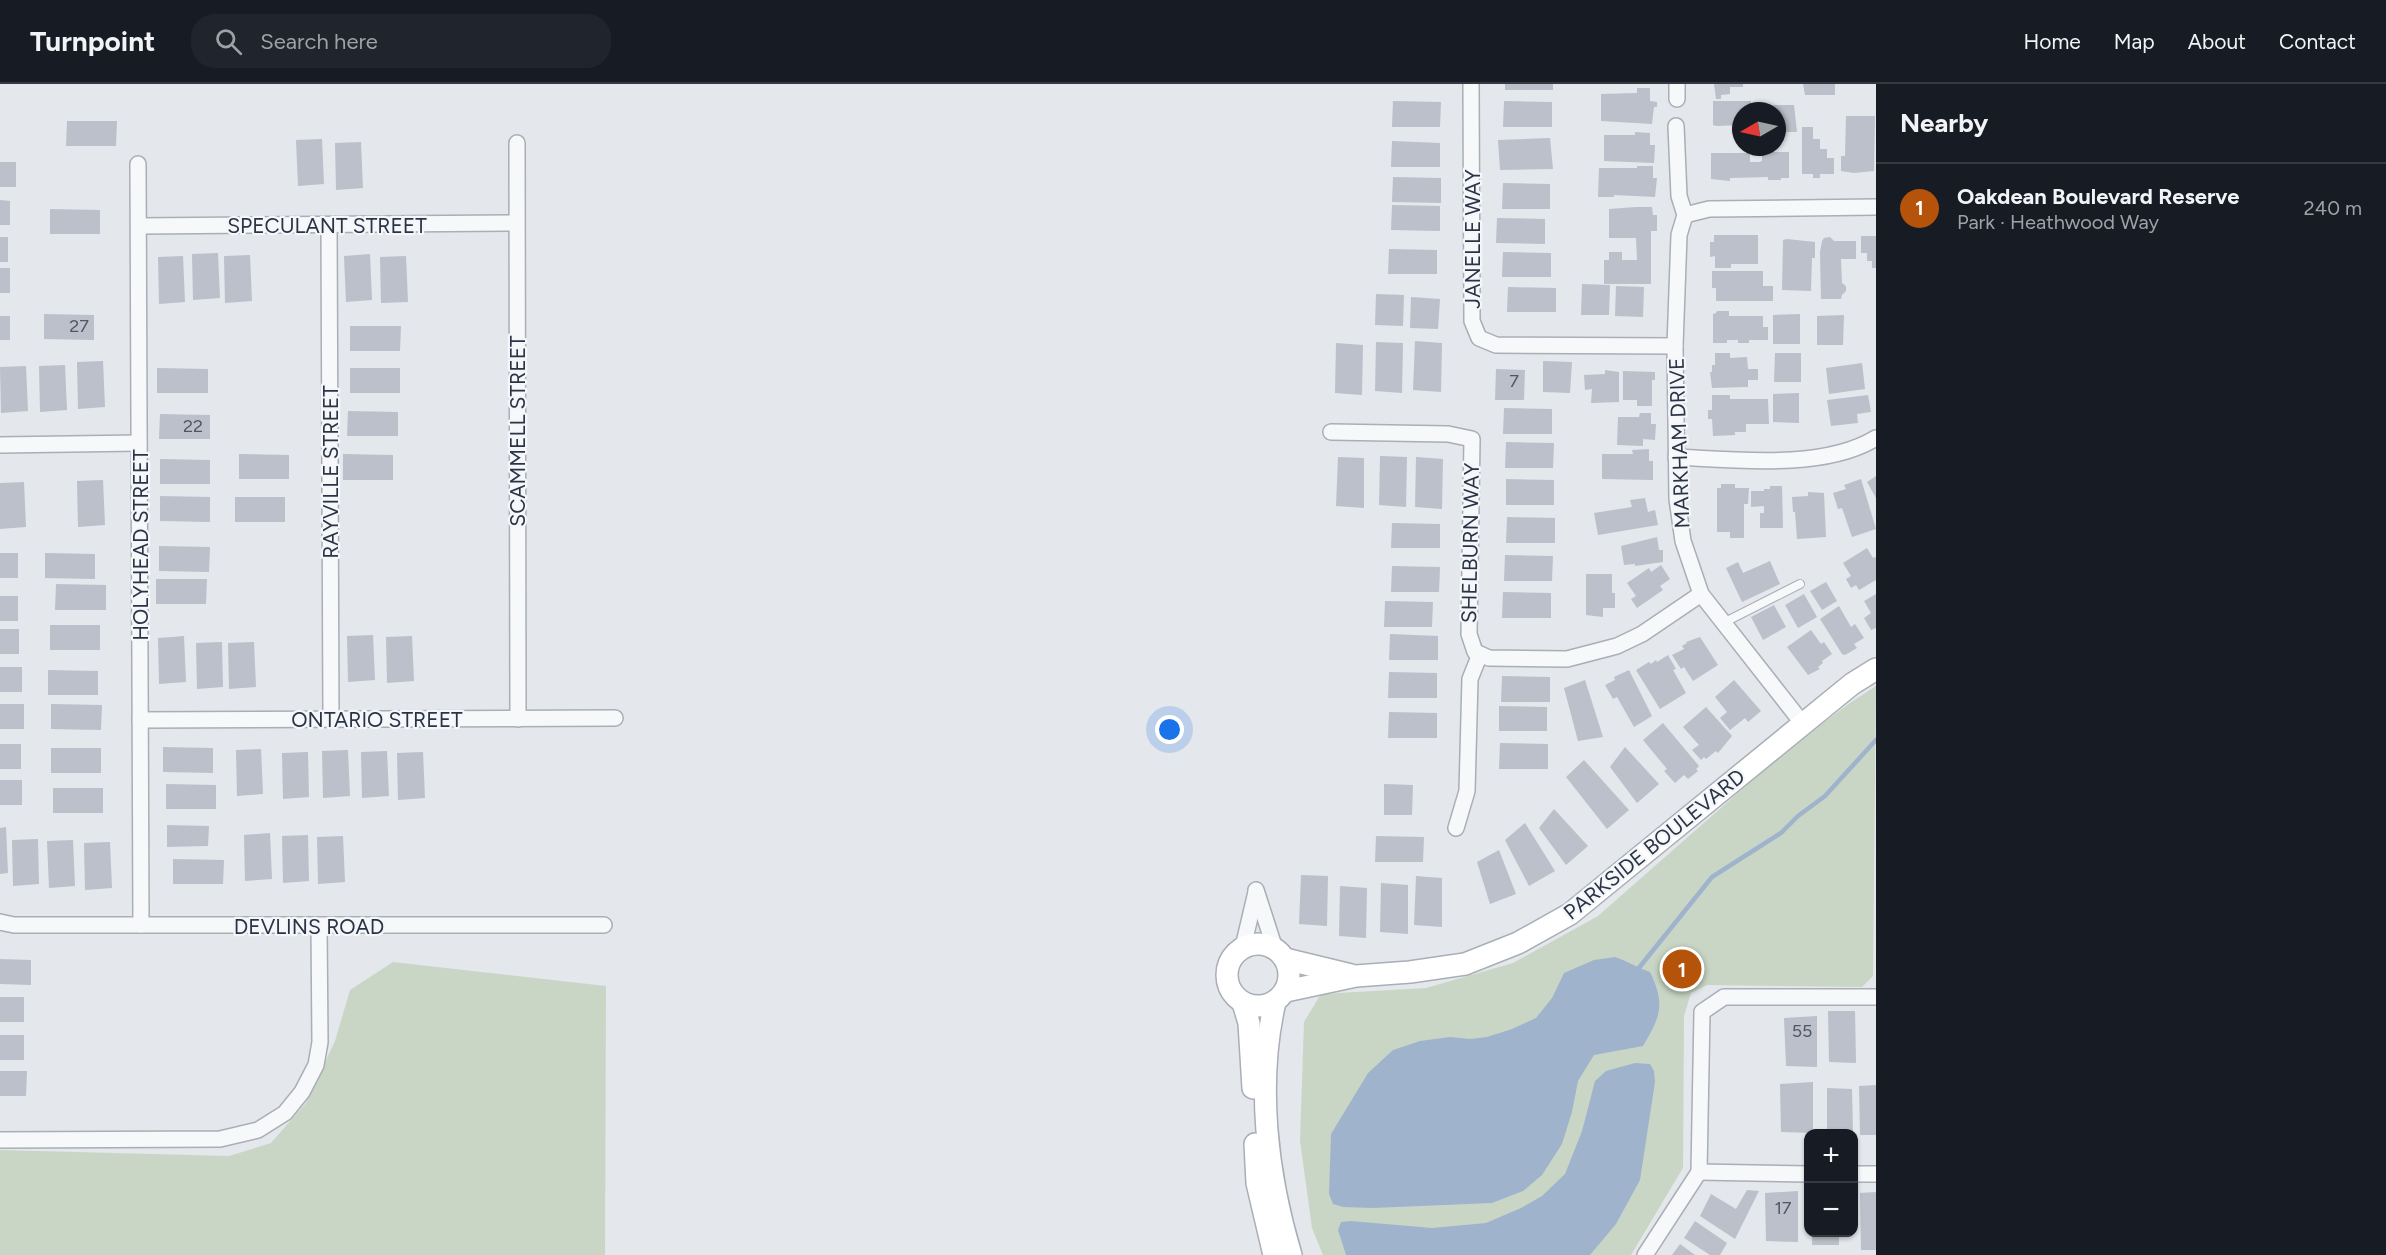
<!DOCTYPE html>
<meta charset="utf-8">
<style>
:root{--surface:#171b24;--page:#20242c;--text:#f1f3f6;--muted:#9ea1a6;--line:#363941;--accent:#b45309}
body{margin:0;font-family:Figtree,sans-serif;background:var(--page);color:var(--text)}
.controls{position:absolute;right:18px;bottom:18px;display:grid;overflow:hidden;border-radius:12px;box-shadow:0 2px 4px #0004}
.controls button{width:54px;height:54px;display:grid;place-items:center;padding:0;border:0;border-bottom:2px solid var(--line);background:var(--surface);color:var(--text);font:30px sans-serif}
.compass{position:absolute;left:1732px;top:18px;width:54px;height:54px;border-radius:50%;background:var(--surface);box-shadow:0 2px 4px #0004;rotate:261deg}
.you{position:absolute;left:1170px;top:646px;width:21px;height:21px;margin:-15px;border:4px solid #fff;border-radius:50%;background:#1a73e8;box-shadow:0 0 0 9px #1a73e833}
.badge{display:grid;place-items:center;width:39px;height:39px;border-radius:50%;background:var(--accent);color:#fff;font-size:20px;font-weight:700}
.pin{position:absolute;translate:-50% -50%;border:3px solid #fff;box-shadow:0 2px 6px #0006}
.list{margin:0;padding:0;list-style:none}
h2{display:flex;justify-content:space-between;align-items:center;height:78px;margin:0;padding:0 24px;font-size:26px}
h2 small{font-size:20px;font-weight:400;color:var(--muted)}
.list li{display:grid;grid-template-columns:39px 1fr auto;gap:18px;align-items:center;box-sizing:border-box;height:90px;padding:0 24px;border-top:2px solid var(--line)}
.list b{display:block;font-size:22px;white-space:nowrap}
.list p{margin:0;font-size:20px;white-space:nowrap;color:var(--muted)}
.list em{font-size:20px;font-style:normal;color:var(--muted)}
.icon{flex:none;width:33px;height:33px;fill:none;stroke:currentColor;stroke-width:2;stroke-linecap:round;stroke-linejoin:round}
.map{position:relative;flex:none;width:1876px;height:1171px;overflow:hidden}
header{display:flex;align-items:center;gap:36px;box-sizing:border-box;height:84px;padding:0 30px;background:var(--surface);border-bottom:2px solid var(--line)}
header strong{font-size:28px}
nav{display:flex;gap:33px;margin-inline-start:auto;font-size:21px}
.search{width:420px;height:54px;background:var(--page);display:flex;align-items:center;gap:15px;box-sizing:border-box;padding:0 21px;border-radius:24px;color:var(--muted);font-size:22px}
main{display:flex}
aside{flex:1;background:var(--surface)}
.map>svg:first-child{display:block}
.green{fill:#c9d6c5}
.water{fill:#9fb4cc}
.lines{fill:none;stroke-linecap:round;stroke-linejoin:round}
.stream{stroke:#9fb4cc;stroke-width:4.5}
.building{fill:#bbc0ca}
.lane-casing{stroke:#a9aeb7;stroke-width:10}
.street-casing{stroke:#a9aeb7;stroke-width:18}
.secondary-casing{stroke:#a9aeb7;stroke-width:24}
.lane{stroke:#f7f8fa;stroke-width:8}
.street{stroke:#f7f8fa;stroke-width:15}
.secondary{stroke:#fff;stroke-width:21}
.labels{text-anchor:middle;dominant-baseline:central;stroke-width:4.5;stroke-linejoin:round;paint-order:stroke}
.number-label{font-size:18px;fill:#4f5766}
.street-label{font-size:21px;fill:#2b3445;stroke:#f4f6f9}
</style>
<header>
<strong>Turnpoint</strong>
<div class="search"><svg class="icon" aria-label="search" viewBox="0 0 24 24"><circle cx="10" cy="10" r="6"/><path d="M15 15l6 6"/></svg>Search here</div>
<nav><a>Home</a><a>Map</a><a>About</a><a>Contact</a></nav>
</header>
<main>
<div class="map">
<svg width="1876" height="1171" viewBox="0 0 1876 1171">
<rect width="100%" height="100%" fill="#e4e7ec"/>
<!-- green -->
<g class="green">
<path d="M1876,602L1873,892L1862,903L1707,901L1691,909L1684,932L1683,1084L1631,1171H1323L1312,1144L1300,1057L1304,938L1321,910L1426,904L1513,879L1598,832L1788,665L1850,619Z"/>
<path d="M393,878L606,902L605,1171H0V1066L229,1072L271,1059L306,1019L335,957L350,906Z"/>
</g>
<!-- water -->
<g class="water">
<path d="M1615,873C1628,877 1637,884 1650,888C1666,921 1660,933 1643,962L1594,971L1578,997L1572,1028L1562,1060L1542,1091L1523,1107L1492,1119L1373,1124L1343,1123L1333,1120L1329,1110L1331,1050L1368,989L1393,966L1420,957L1450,953L1470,955L1487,953L1512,945L1536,934L1552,914L1564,889L1594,876Z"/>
<path d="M1635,979L1650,980L1654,987L1655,998L1640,1096L1616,1140L1590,1171H1346L1338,1146L1341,1138L1351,1137L1432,1144L1486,1139L1521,1124L1542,1112L1565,1090L1582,1047L1595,997L1606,987Z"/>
</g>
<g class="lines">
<!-- stream -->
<path class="stream" d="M1638,885L1712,793L1781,749L1798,732L1825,712L1876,656"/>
</g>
<!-- building -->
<g class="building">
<rect x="1505" y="0" width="48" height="6"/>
<path d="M1714,0H1743V3H1730V10L1721,11V15H1716Z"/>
<path d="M1803,0H1835V11H1805Z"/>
<path d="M1637,4H1650V17L1657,18V23H1654L1652,40L1601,37V10L1637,9Z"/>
<path d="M1393,17L1441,18L1440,43H1392Z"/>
<path d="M1504,17L1552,18V43H1503Z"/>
<path d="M1713,17H1751V27H1741V41L1717,42L1713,41Z"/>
<path d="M1767,21H1794L1797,48H1785V52H1777V27H1767Z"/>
<path d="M1846,32H1875L1874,87L1854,89L1841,87V72H1845Z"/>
<path d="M67,37H117L116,62H66Z"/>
<path d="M1802,43H1813V55H1820V65H1827V74H1834V90H1820V94H1813V90H1802Z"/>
<path d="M1635,48L1650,49V61H1655L1654,79L1604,77V51H1635Z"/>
<path d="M1550,54L1553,85L1500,86L1498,56Z"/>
<path d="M322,55L324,100L298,102L296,56Z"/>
<path d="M1392,57L1440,59V83H1391Z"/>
<path d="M361,58L363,104L336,106L335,59Z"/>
<path d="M1762,68H1789V94H1781V96H1768V93L1730,94V97L1711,95V69H1750V78H1759L1762,77Z"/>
<rect x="0" y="78" width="16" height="25"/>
<path d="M1637,82H1653V94H1657L1655,113L1614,111V113H1598L1599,84H1637Z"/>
<path d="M1393,93L1441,94V119L1392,118Z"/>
<path d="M1503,99L1550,100V125H1502Z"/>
<path d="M0,116L10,117V141H0Z"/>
<path d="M1392,121L1440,122V147L1391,146Z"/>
<path d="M1636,123H1652L1653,131H1657V147H1651V200H1604V176H1609V168H1622V176H1637L1636,154H1609V125Z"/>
<path d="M50,125L100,126V150H50Z"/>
<path d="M1497,134L1545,135V160L1496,159Z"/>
<path d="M1714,151H1758V180H1731V184H1715V172L1710,173V158H1714Z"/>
<path d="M1861,152H1876V184H1872V177H1867V169H1861Z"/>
<rect x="0" y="153" width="8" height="25"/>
<path d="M1830,153L1834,157H1856V175H1841L1842,199L1846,202V207L1842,211L1841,215H1821L1820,168L1822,157L1824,154Z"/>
<path d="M1787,155L1815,158V174H1812L1811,207L1782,206L1783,156Z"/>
<path d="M1389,165L1437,166V190H1388Z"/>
<path d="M1503,168L1551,169V193H1502Z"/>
<path d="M218,169L220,214L193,216L192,170Z"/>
<path d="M370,170L372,216L346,218L344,172Z"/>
<path d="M250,171L252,217L225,219L224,172Z"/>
<path d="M183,172L185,218L159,220L158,173Z"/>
<path d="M406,172L408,218L381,219L380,173Z"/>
<rect x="0" y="184" width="10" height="25"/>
<path d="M1712,187H1763V202H1773V217H1716V204H1712Z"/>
<path d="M1582,200L1610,201L1609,231H1581Z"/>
<path d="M1616,202L1644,203L1643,233L1615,232Z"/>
<path d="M1508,203L1556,204V228H1507Z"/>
<path d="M1376,210L1404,211L1403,242L1375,241Z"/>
<path d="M1411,213L1440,215L1438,245L1410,244Z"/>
<path d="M1717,227H1729V232H1763V243H1768V256H1749V259H1738V256H1727V259H1713V230L1716,229Z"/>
<path d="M44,230L94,231V256L44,255Z"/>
<path d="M1800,230V260H1773V231Z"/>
<path d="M1844,231L1843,261H1817V232Z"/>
<rect x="0" y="232" width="10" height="24"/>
<path d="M350,242H401L400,267H350Z"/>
<path d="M1415,257L1442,259L1441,308L1413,306Z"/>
<path d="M1376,258L1403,259L1402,309L1375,307Z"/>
<path d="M1336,259L1363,261L1362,311L1335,309Z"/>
<path d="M1715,269H1730V274L1747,273L1748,285H1758V296H1748V303L1712,304L1710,288H1712V281H1715Z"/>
<path d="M1775,269H1801V298H1774Z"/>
<path d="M103,277L105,323L78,325L77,278Z"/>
<path d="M1543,277L1572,278L1570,309L1543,308Z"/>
<path d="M1862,279L1865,305L1829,310L1826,284Z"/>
<path d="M65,281L67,326L40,328L39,282Z"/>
<path d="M26,282L28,327L1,329L0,283Z"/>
<path d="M157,284L208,285V309H157Z"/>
<rect x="350" y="284" width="50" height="25"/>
<path d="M1496,285L1525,286L1524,316H1495Z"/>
<path d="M1605,286L1619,288V318L1591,319L1592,305L1585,306L1584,291L1605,290Z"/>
<path d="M1623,287L1655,288V296H1652V322H1637V316H1623Z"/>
<path d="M1799,309V339L1773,338V310Z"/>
<path d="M1712,311H1730V315H1768L1769,340H1746V348H1735V351L1713,352L1712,335H1708V326H1712Z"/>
<path d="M1868,311L1871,328L1857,330L1858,339L1831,342L1827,316Z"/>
<path d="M1504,324L1552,325V350H1503Z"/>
<path d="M348,327L398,328V352H347Z"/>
<path d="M1640,329H1651V340H1656L1655,356L1643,355V362L1617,361L1618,333H1639Z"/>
<path d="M160,330L210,331V355H159Z"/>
<path d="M1506,358L1554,359L1553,384H1505Z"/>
<path d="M1649,365V377H1653V396L1602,395V370H1633L1632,366Z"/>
<path d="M239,370L289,371V395H239Z"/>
<path d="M343,370L393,371V396H343Z"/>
<path d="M1380,372L1407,373L1406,423L1379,421Z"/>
<path d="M1338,373L1364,374V424L1336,422Z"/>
<path d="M1416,373L1443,375L1442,425L1415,423Z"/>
<path d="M160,375L210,376V400H160Z"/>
<path d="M1876,392V414L1867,398Z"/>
<path d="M1506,395L1554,396V421H1506Z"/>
<path d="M1861,395L1876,445L1852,453L1842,424L1838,425L1833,409L1846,405L1844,401Z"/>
<path d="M103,396L105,441L78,443L77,397Z"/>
<path d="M24,398L26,443L0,445V399Z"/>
<path d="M1721,400H1735V404H1749L1748,420H1744V454H1730V448H1717V404H1721Z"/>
<path d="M1770,402H1782L1783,444H1760V429H1764V422L1751,423V407H1764V405H1770Z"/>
<path d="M1808,408L1824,409L1826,453L1797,455L1795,428H1793L1792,413L1808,412Z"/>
<path d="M160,412L210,413V438L160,437Z"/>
<rect x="235" y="413" width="50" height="25"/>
<path d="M1645,414L1648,428L1655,426L1658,441L1598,451L1594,429L1632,423L1630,416Z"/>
<path d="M1507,433L1555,434V459H1506Z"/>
<path d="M1392,439L1440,440V464H1391Z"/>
<path d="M1657,453L1659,466H1663V478L1635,482V480L1624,481L1621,462Z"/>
<path d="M159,462L210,463L209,488L159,487Z"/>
<path d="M1867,464L1873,474L1876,473V496L1859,506L1856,501L1851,504L1846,495L1851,492L1843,479Z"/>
<rect x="0" y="469" width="18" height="25"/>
<path d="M45,469L95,470V495L45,494Z"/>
<path d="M1505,471L1553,472L1552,497H1504Z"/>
<path d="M1770,477L1780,500L1742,518L1726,484L1738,478L1743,489Z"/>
<path d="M1661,481L1670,495L1660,502L1663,506L1637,524L1631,515L1636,512L1627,499L1649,484L1651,488Z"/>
<path d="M1392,482L1440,483L1439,508H1391Z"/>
<path d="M1586,490H1612V509H1615V524H1603V533L1586,531Z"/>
<path d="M156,495H207L206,520H156Z"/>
<path d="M1826,498L1837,517L1822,526L1810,507Z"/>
<path d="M56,500L106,501V526H55Z"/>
<path d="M1503,508L1551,509V534H1502Z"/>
<path d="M1804,510L1817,533L1798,544L1785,521Z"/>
<path d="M1876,510V544L1871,546L1864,534L1871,529L1864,517Z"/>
<rect x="0" y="512" width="18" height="25"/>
<path d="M1385,517L1433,518L1432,543H1384Z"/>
<path d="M1774,521L1786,543L1763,556L1751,533Z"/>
<path d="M1839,522L1851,543L1855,540L1864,554L1854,560L1857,564L1845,571L1842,570L1820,535Z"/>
<rect x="50" y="541" width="50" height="25"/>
<rect x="0" y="545" width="19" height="25"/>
<path d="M1811,546L1821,560L1824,558L1832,570L1822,577L1823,579L1818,583L1820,585L1808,591L1787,563Z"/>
<path d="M1390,550L1438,552V576H1389Z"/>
<path d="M373,551L375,596L348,598L347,552Z"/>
<path d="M184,552L186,598L159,600L158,554Z"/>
<path d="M412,552L414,597L387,599L386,553Z"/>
<path d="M1700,553L1718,581L1693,597L1684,583L1681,585L1672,571L1684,565L1682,562L1687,559L1686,558Z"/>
<path d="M222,558L223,603L197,605L196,559Z"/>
<path d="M254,558L256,603L229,605L228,559Z"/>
<path d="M1668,571L1676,585L1673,586L1686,609L1660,625L1636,586L1649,578L1651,580L1656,576L1657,578Z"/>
<rect x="0" y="583" width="22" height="25"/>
<path d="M48,586L98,587V611H48Z"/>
<path d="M1629,586L1652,632L1634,643L1617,613L1613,615L1605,601L1615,596L1614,593Z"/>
<path d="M1389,588L1437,589V614H1388Z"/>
<path d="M1502,592L1550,593V618H1501Z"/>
<path d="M1585,596L1603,653L1578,657L1564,604Z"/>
<path d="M1734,596L1761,627L1748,638L1745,634L1730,646L1720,634L1727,628L1715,613Z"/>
<rect x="0" y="620" width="24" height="25"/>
<path d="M51,620L102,621L101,646L51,645Z"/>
<path d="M1499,622L1547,623V647H1499Z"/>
<path d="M1706,623L1732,652L1718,669L1716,667L1706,675L1704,673L1701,676L1692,666L1699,661L1683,643Z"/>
<path d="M1389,628L1437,629V654H1388Z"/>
<path d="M1663,639L1699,682L1696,685L1698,687L1688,695L1684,691L1675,699L1664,687L1667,685L1643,656Z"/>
<path d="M1500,659L1548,660V685H1499Z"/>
<rect x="0" y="660" width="21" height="25"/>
<path d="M163,663L213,664V689L163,688Z"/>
<path d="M1625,663L1659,700L1637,719L1610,683Z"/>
<rect x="51" y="664" width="50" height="25"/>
<path d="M261,665L263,710L237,712L236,666Z"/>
<path d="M348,666L350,712L323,714L322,667Z"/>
<path d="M387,667L389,712L362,714L361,668Z"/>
<path d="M308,668L309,713L283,715L282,669Z"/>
<path d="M423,668L425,714L398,716L397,669Z"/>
<path d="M1584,676L1629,726L1607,745L1566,693Z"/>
<rect x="0" y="696" width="22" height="25"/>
<path d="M166,700L216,701V725H166Z"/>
<path d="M1384,700L1413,701L1412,731H1384Z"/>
<rect x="53" y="704" width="50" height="25"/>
<path d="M1554,725L1588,762L1566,781L1539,744Z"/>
<path d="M1525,739L1555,787L1529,802L1505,756Z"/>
<path d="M167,741L209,742L208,762L167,763Z"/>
<path d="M6,743L8,789L0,790V744Z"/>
<path d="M270,749L272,795L245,797L244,751Z"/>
<path d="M308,751L309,797L283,799L282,752Z"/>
<path d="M343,752L345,798L318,800L317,753Z"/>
<path d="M1376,752L1424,753L1423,778H1375Z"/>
<path d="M38,755L39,800L13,802L12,756Z"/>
<path d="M73,756L75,802L49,804L47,757Z"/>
<path d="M110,758L112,804L85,806L84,759Z"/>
<path d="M1499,766L1516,810L1490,820L1477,778Z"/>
<path d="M173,775L224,776L223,800H173Z"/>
<path d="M1301,791L1328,792L1327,842L1299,840Z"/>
<path d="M1416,792L1442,794V843L1414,841Z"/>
<path d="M1381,799L1408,801V850L1380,848Z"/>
<path d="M1340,802L1367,804L1366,854L1339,852Z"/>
<path d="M0,875L31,876V901L0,900Z"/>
<rect x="0" y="913" width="24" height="25"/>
<path d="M1828,927H1855L1856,979L1829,978Z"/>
<path d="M1817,932V983L1786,982L1784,934Z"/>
<rect x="0" y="951" width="24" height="25"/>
<path d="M0,987H27L26,1012H0Z"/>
<path d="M1813,998V1049L1781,1048L1780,1000Z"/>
<path d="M1876,1001V1051H1860L1859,1002Z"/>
<path d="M1827,1004L1852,1005L1853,1050H1827Z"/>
<path d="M1747,1106L1759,1107L1735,1155L1700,1132L1711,1110L1736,1125Z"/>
<path d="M1798,1107V1158L1766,1157L1765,1109Z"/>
<path d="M1876,1108V1166H1861L1860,1109Z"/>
<path d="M1695,1137L1727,1159L1720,1171H1710L1684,1154Z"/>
<rect x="1812" y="1149" width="27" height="12"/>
<path d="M1680,1160L1695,1171H1672Z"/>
</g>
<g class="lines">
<!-- lane casing -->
<g class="lane-casing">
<path id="lane" d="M1723,539L1800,500"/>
</g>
<!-- street casing -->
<g class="street-casing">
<g id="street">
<path d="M1471,0L1472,237L1479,254L1496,261L1675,262"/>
<path d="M1677,0V15"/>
<path d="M1676,42L1679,112L1685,131L1679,151L1675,262L1677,415L1683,457L1701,510L1803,640"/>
<path d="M517,59L518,635"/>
<path d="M138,80L141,841"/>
<path d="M1685,131L1709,125L1876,123"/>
<path d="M329,141L331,636"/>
<path d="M139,142L516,139"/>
<path d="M1331,348L1448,350L1472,355L1469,550L1475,568L1489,574L1567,575L1617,562L1642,550L1701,510"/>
<path d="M0,361L139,359"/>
<path d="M1676,373C1736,376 1824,386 1876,354"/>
<path d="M140,636L615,634"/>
<path d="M1456,744L1467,707L1470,595L1480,570"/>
<path d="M1256,806L1275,865"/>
<path d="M0,838L14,841H604"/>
<path d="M1243,863L1256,808"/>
<path d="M0,1056L220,1055L258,1046L285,1029L302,1008L316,981L320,958L319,842"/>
<path d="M1699,1088L1808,1090"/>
<path d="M1854,1090H1876"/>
<path d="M1645,1171L1699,1088L1702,928L1724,913H1876"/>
</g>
</g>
<!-- secondary casing -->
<g class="secondary-casing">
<g id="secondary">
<circle cx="1258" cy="891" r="31"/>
<path d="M1285,875L1351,891"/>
<path d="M1286,907L1356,892L1410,888L1465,880L1518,859L1570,830L1852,600L1876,585"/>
<path d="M1275,918C1256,1000 1267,1091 1291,1171"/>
<path d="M1243,919L1249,939L1253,1004"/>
<path d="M1255,1060L1257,1099L1274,1171"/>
</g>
</g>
<!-- lane -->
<use href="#lane" class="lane"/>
<!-- street -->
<use href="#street" class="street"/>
<!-- secondary -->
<use href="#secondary" class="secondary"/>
</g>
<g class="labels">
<!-- number labels -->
<g class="number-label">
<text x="79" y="242">27</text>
<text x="1514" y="297">7</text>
<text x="193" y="342">22</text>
<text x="1802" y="947">55</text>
<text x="1783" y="1124">17</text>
</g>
<!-- street labels -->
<g class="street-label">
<text x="327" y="141">SPECULANT STREET</text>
<text transform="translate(1472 155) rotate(-90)">JANELLE WAY</text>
<text transform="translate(517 347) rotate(-90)">SCAMMELL STREET</text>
<text transform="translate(1679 359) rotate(-92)">MARKHAM DRIVE</text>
<text transform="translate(330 388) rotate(-90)">RAYVILLE STREET</text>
<text transform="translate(1470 459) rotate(-89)">SHELBURN WAY</text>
<text transform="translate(140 461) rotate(-90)">HOLYHEAD STREET</text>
<text x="377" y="635">ONTARIO STREET</text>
<text transform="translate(1654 760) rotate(-39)">PARKSIDE BOULEVARD</text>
<text x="309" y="842">DEVLINS ROAD</text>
</g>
</g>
</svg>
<div class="controls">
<button>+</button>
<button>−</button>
</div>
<svg class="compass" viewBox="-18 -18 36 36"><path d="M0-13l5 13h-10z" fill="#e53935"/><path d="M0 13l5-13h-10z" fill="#9ea1a6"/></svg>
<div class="you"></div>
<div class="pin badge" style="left:1682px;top:885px">1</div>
</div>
<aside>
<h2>Nearby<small></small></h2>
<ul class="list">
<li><span class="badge">1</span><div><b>Oakdean Boulevard Reserve</b><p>Park · Heathwood Way</p></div><em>240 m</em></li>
</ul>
</aside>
</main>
